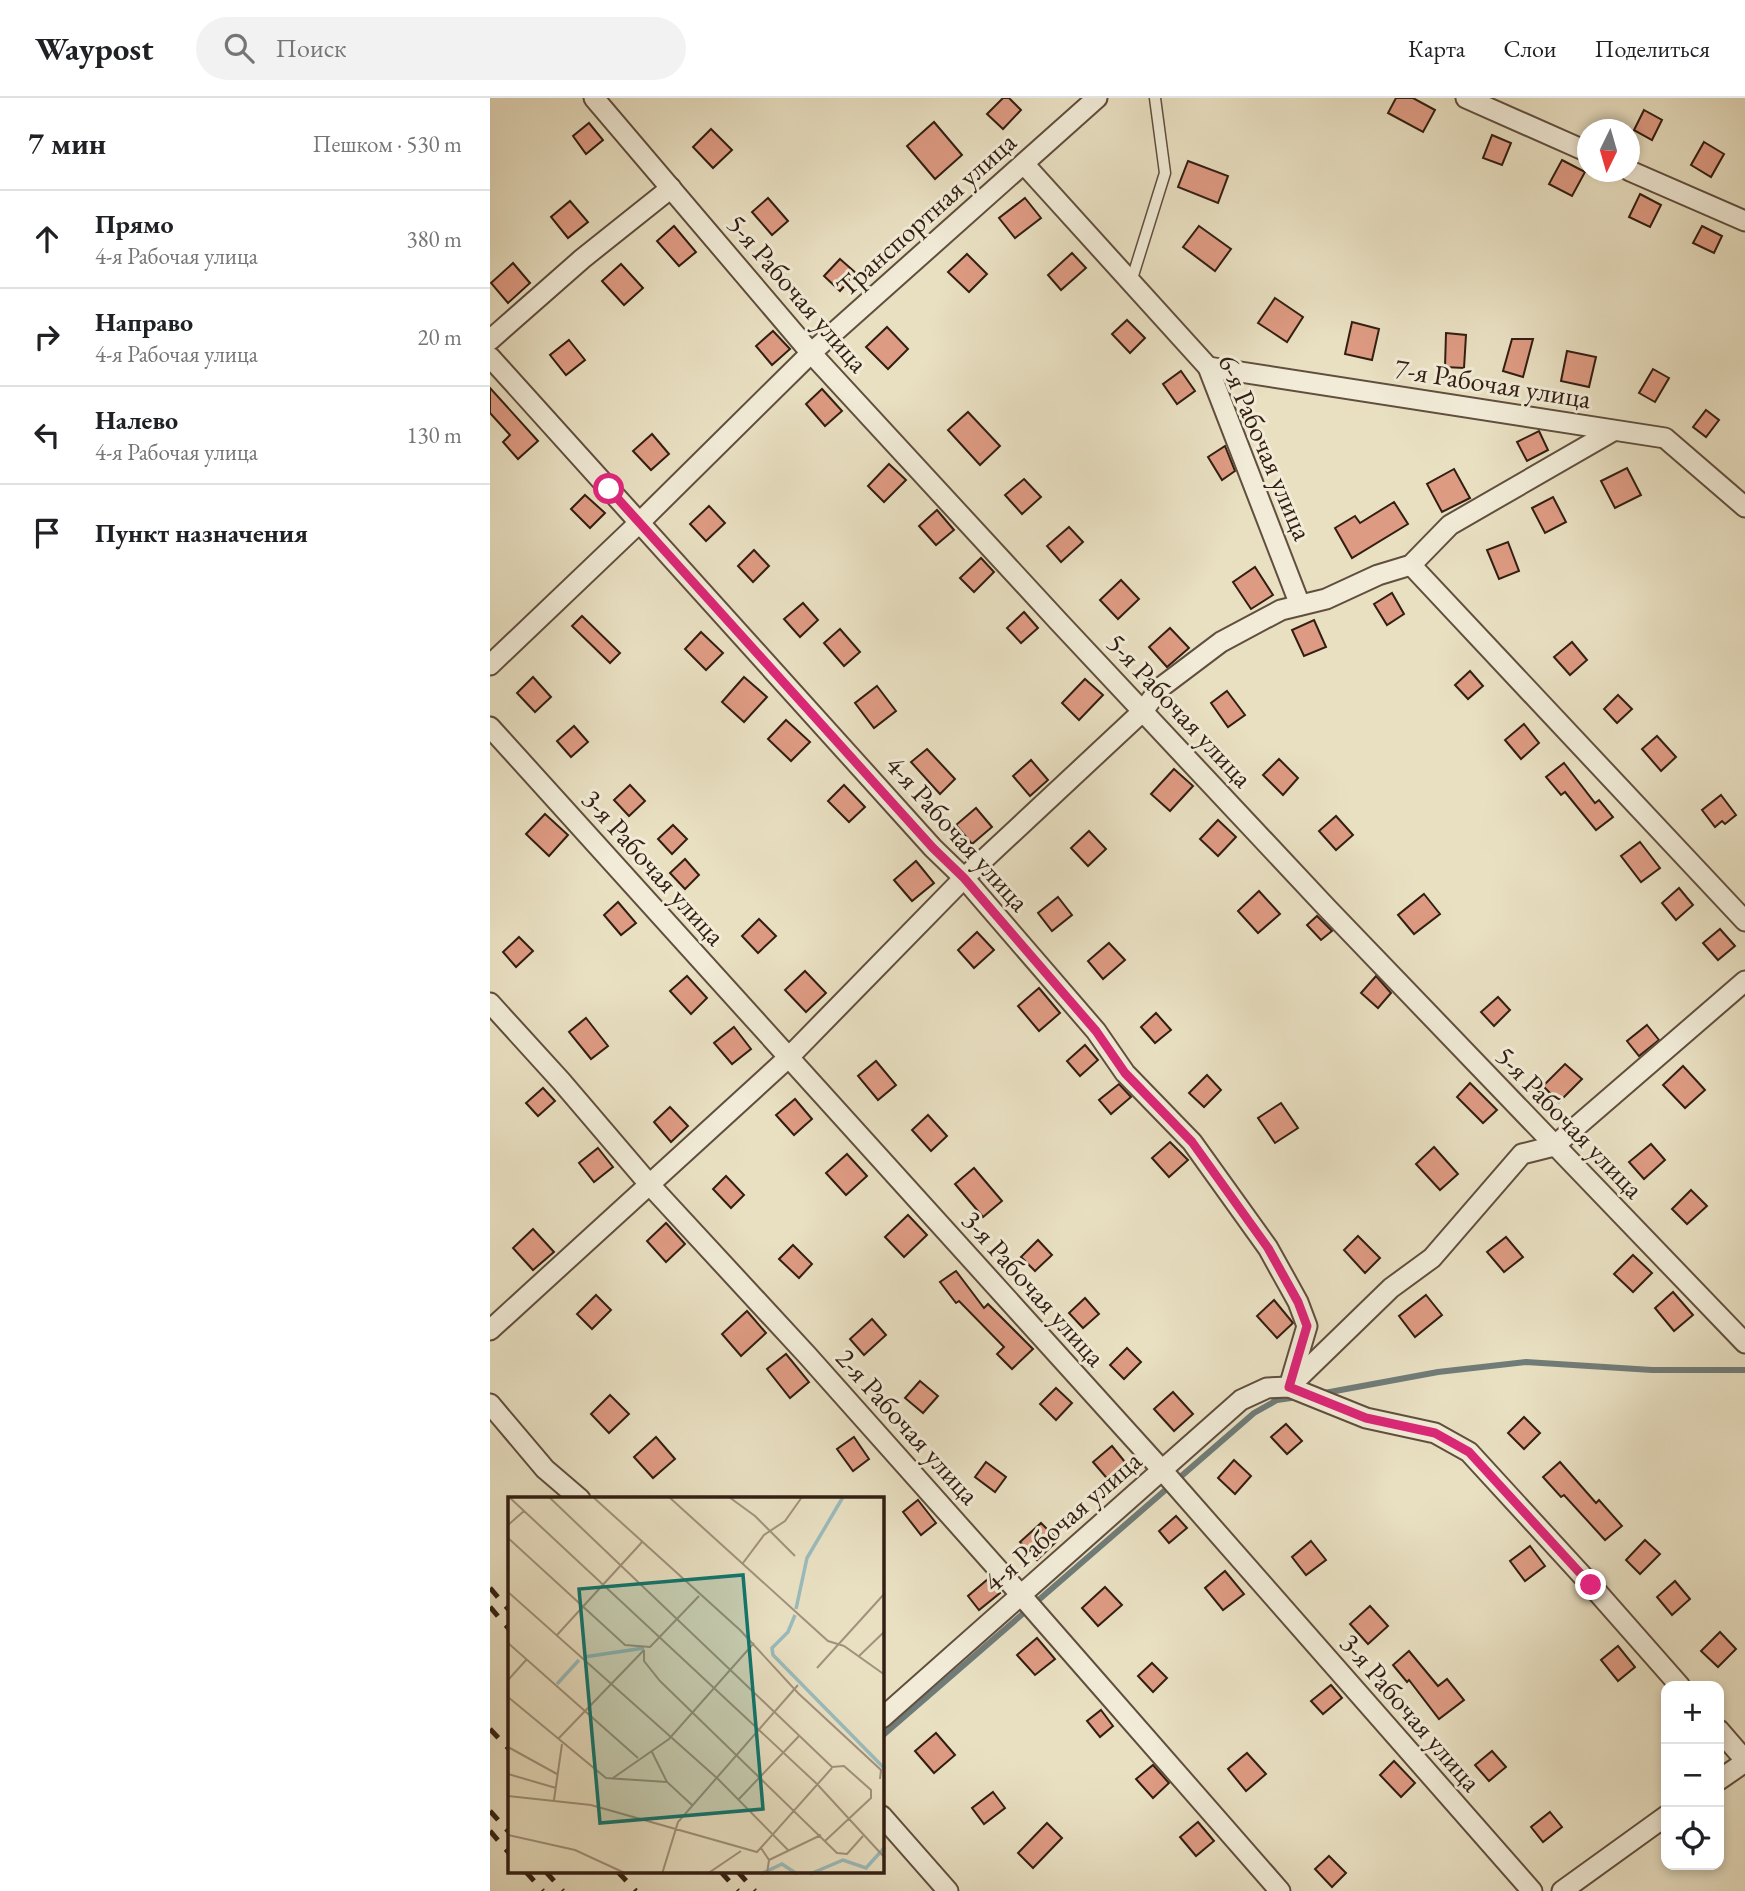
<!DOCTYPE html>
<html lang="ru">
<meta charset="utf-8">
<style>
:root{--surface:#fff;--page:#f2f2f2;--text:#202124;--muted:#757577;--line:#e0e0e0}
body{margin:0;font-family:"EB Garamond",serif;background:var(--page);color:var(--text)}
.controls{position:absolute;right:21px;bottom:21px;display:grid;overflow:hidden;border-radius:14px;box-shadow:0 4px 10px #0003}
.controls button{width:63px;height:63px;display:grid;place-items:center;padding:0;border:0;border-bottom:2px solid var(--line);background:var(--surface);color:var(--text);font:35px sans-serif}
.compass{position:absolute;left:1087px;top:21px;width:63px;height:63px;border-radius:50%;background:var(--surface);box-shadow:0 4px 10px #0003;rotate:185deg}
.stop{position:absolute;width:21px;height:21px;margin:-16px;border:5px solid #db2777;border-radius:50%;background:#fff}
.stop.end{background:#db2777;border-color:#fff;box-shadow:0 2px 7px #0008}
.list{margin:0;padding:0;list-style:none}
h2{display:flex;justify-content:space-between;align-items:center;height:91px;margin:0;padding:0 28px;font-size:30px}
h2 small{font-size:23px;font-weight:400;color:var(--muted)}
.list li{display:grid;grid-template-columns:46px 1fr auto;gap:21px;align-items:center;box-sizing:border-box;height:98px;padding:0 28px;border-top:2px solid var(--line)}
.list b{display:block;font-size:26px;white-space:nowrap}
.list p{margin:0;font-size:23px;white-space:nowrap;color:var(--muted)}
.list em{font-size:23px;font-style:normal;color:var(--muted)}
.icon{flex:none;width:38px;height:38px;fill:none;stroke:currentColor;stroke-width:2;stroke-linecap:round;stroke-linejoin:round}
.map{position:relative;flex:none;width:1255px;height:1793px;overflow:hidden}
header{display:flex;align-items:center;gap:42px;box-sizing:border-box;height:98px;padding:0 35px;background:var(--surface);border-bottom:2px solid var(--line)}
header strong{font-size:33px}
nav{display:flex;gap:38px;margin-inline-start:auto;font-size:24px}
.search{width:490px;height:63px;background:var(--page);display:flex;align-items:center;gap:18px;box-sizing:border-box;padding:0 24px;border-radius:38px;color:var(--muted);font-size:26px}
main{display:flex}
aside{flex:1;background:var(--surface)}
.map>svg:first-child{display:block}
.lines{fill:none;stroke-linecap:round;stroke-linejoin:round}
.stream{stroke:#707c78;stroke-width:6}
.building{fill:#de9b83;stroke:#321e12;stroke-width:2}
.service-casing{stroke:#604e3e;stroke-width:13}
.minor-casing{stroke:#604e3e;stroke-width:23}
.service{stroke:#f1ebd7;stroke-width:10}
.minor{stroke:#f1ebd7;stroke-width:19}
.rail{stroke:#321e12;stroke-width:5;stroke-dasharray:12 12;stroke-linecap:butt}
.route{stroke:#db2777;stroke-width:9}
.labels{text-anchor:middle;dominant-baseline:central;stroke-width:6;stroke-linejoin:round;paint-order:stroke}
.street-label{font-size:28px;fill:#321e12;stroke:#f1ebd7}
.inset-river{fill:none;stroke:#9abbbc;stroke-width:3.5}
.inset-road{fill:none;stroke:#a0927c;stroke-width:2}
.view{fill:#0f766e;fill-opacity:0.15;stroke:#0f766e;stroke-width:3.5}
.inset-edge{fill:none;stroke:#321e12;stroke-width:3.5}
</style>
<header>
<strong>Waypost</strong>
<div class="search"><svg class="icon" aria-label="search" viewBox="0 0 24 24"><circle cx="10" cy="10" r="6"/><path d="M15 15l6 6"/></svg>Поиск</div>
<nav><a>Карта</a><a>Слои</a><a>Поделиться</a></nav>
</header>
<main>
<aside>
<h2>7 мин<small>Пешком · 530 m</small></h2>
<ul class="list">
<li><svg class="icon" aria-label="ahead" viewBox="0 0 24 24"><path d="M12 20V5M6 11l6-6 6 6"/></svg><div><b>Прямо</b><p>4-я Рабочая улица</p></div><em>380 m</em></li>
<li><svg class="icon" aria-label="right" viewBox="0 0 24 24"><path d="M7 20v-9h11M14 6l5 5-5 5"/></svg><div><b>Направо</b><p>4-я Рабочая улица</p></div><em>20 m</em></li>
<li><svg class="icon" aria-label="left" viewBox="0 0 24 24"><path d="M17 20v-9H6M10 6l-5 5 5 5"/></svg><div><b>Налево</b><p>4-я Рабочая улица</p></div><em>130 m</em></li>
<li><svg class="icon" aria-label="arrive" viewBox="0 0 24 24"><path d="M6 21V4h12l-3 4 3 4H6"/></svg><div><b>Пункт назначения</b></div></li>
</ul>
</aside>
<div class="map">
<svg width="1255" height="1793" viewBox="0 0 1255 1793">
<rect width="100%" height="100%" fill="#e9e0c2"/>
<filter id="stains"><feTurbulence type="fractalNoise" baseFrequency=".00286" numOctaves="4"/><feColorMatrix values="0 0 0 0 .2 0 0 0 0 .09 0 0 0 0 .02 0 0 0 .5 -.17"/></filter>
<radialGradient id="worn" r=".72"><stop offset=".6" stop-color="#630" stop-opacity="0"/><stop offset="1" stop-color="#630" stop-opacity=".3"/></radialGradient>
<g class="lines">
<!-- stream -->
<g class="stream">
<path d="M829,1296L948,1274L1036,1264L1162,1272H1255"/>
<path d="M392,1638L764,1315L787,1302L808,1299"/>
</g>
</g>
<!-- building -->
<g class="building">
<path d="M513,0H519L531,12L513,31L497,16Z"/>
<path d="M906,0H923L945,12L933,34L898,15Z"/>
<path d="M1154,12L1172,22L1162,42L1144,32Z"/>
<path d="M444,24L472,57L445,81L417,48Z"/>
<path d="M99,25L113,42L96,56L83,38Z"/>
<path d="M221,31L242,52L223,70L203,49Z"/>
<path d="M1002,37L1021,45L1012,67L993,60Z"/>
<path d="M1214,44L1234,56L1221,79L1201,67Z"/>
<path d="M1072,62L1095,74L1082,98L1059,86Z"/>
<path d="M698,63L738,78L728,105L688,89Z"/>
<path d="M1150,96L1171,107L1160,129L1139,119Z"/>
<path d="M278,100L298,123L282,137L262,114Z"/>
<path d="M535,100L551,120L525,140L509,120Z"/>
<path d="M80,103L98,124L78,140L61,119Z"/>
<path d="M184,128L206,154L189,168L167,143Z"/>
<path d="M709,128L741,151L725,173L693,149Z"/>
<path d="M1212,128L1232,138L1224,155L1203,145Z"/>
<path d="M582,155L596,170L571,192L558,177Z"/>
<path d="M477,156L497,176L479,194L458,174Z"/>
<path d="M350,161L366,175L350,193L334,178Z"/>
<path d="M23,165L40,185L18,205L1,185Z"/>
<path d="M131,166L153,190L134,207L112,183Z"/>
<path d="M785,200L813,219L797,244L768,225Z"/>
<path d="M637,222L655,240L640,255L622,236Z"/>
<path d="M862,224L889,231L882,262L855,256Z"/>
<path d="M397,229L418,251L398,271L376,249Z"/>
<path d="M283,233L300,251L282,267L266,248Z"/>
<path d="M956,235L976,237L974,270L955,269Z"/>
<path d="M1022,241H1043L1033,279L1013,273Z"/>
<path d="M79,242L95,262L76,277L60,257Z"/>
<path d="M1077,253L1106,259L1099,289L1071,283Z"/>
<path d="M1163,271L1179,280L1165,304L1149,295Z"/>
<path d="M691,273L705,293L687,306L673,286Z"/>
<path d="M0,290L48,343L28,361L13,344L20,337L0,315Z"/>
<path d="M332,291L352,313L335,328L316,306Z"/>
<path d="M1216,312L1229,322L1216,339L1203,329Z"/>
<path d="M478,314L510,348L490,367L458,332Z"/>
<path d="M1049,333L1058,352L1037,363L1027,344Z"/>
<path d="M162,336L179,356L161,372L143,353Z"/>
<path d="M735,348L745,373L732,382L718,359Z"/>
<path d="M399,366L416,382L394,404L378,388Z"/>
<path d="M1137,370L1151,397L1125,410L1111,383Z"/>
<path d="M964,371L980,400L952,414L937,386Z"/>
<path d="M534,381L551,399L532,416L515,397Z"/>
<path d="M95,397L115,415L100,430L81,411Z"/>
<path d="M1063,399L1076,424L1055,435L1042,410Z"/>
<path d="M904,404L918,426L862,460L845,430L865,418L870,425Z"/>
<path d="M219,408L235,425L216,443L200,426Z"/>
<path d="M447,412L464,432L446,447L429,428Z"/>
<path d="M579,429L593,444L571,464L557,448Z"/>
<path d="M1018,444L1029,473L1009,481L997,452Z"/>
<path d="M264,452L279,468L263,484L248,468Z"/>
<path d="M491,460L504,474L484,494L470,480Z"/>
<path d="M765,469L783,497L761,511L743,484Z"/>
<path d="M631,482L649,501L628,521L610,502Z"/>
<path d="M902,495L914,516L897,527L884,506Z"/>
<path d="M313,505L328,522L310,539L294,521Z"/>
<path d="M534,514L548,530L531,545L517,530Z"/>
<path d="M92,518L130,555L120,565L82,528Z"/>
<path d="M824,522L836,549L814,558L802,532Z"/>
<path d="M680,530L699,550L677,569L659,549Z"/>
<path d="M350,531L370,554L354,568L334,545Z"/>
<path d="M211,534L233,555L216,572L195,551Z"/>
<path d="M1082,544L1097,562L1080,577L1064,559Z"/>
<path d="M980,573L993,588L978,601L965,587Z"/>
<path d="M43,579L61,599L45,614L27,595Z"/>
<path d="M254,579L277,599L254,624L232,604Z"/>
<path d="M595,581L613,597L589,622L572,605Z"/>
<path d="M387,588L406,613L384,630L365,605Z"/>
<path d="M737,593L755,617L738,629L721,605Z"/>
<path d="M1128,597L1142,611L1127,625L1114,611Z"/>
<path d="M296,622L320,644L301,663L278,641Z"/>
<path d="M1034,626L1049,645L1031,661L1015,642Z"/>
<path d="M84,628L98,644L81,659L67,643Z"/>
<path d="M1167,638L1186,659L1171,673L1152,651Z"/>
<path d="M437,651L465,681L450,696L421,664Z"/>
<path d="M789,661L808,680L793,697L773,677Z"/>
<path d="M541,662L558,682L540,698L523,678Z"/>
<path d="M1074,665L1105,705L1109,702L1123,719L1106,732L1075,694L1071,697L1056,679Z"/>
<path d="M684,671L703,688L680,713L661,696Z"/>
<path d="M140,687L155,703L139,718L124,702Z"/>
<path d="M354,687L375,709L359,724L338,703Z"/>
<path d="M1231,697L1246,717L1235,726L1232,723L1225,729L1212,712Z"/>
<path d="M486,710L502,729L482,746L466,727Z"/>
<path d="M55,716L78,737L59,758L36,736Z"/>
<path d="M846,718L863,737L846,752L829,733Z"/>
<path d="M728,722L746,739L728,758L710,741Z"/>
<path d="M183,727L197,741L182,756L168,741Z"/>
<path d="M599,733L616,751L598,768L581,750Z"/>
<path d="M1150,744L1170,770L1151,784L1131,758Z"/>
<path d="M195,761L209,777L195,791L180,775Z"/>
<path d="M426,763L444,785L422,803L404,782Z"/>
<path d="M1189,790L1203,807L1186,822L1172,805Z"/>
<path d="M769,793L790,816L768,835L748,813Z"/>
<path d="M934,796L950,816L924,836L908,817Z"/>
<path d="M568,799L582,817L562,833L548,815Z"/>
<path d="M128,804L146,825L131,837L114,817Z"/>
<path d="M827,818L842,833L831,842L817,827Z"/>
<path d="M269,821L286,838L268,855L252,838Z"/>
<path d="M1230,831L1245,848L1228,862L1213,845Z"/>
<path d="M487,834L504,852L484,870L468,852Z"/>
<path d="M29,839L43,853L26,869L13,854Z"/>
<path d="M619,845L635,862L613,881L598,863Z"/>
<path d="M315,873L336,895L316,914L295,892Z"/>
<path d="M197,878L217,900L201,916L180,893Z"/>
<path d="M886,878L901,895L888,910L871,895Z"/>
<path d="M549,890L570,915L549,933L528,908Z"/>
<path d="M1008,899L1020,912L1004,928L991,914Z"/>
<path d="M666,915L681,932L665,945L651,929Z"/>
<path d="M96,920L118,948L101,961L79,934Z"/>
<path d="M1157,927L1169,942L1149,958L1137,943Z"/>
<path d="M244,929L261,951L242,966L224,945Z"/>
<path d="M595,947L608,962L590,978L577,963Z"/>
<path d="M386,963L406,987L388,1002L368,978Z"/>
<path d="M1075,966L1092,981L1069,1004L1053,988Z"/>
<path d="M1193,968L1215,992L1195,1010L1173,987Z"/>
<path d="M717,977L731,992L714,1009L699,995Z"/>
<path d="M980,985L1007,1012L993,1025L967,999Z"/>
<path d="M629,986L641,999L621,1016L609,1002Z"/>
<path d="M53,990L65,1003L48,1018L36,1005Z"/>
<path d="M305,1001L322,1021L304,1037L286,1017Z"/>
<path d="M791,1005L808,1030L785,1045L768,1020Z"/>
<path d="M180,1009L198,1028L181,1044L164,1024Z"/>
<path d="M438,1017L457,1038L441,1053L422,1032Z"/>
<path d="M680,1044L698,1062L679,1079L662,1060Z"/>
<path d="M1161,1046L1175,1062L1154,1081L1139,1064Z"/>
<path d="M944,1049L968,1076L950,1092L926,1066Z"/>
<path d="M108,1050L123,1069L104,1084L89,1065Z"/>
<path d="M357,1056L377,1078L356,1097L336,1075Z"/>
<path d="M484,1070L512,1103L493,1119L465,1086Z"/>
<path d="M236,1078L254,1097L241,1110L223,1091Z"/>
<path d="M1201,1092L1217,1108L1197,1126L1182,1111Z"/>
<path d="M418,1117L437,1137L414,1159L395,1139Z"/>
<path d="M176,1125L195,1146L176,1164L157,1143Z"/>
<path d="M43,1131L64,1154L43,1172L23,1150Z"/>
<path d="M868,1138L890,1160L875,1175L854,1152Z"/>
<path d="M1016,1139L1033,1159L1014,1174L997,1154Z"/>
<path d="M548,1142L562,1157L545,1173L531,1159Z"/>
<path d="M303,1147L322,1166L309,1180L289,1161Z"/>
<path d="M1143,1157L1162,1175L1143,1194L1124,1176Z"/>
<path d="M466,1173L494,1210L498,1206L543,1251L522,1271L507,1256L514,1249L469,1203L466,1205L450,1184Z"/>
<path d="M1183,1194L1203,1217L1184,1233L1165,1210Z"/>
<path d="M106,1197L121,1212L102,1231L87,1216Z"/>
<path d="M936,1197L952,1217L925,1239L909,1218Z"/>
<path d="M595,1200L609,1216L593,1230L579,1215Z"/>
<path d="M784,1202L803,1225L787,1240L767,1218Z"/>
<path d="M257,1213L276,1235L251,1258L232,1236Z"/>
<path d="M382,1221L396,1237L374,1257L360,1241Z"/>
<path d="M637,1250L651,1264L634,1281L620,1267Z"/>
<path d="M296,1256L319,1284L300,1300L277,1271Z"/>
<path d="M430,1283L448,1298L433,1315L415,1300Z"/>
<path d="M566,1290L582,1305L566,1322L550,1306Z"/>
<path d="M683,1294L703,1316L684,1333L664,1311Z"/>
<path d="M120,1297L139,1316L119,1335L101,1316Z"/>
<path d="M1034,1319L1050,1335L1034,1351L1018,1335Z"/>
<path d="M796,1326L812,1343L797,1356L781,1339Z"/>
<path d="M166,1339L185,1361L163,1380L144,1359Z"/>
<path d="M364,1339L379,1361L363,1373L347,1351Z"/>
<path d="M622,1348L639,1369L621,1385L603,1364Z"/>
<path d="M744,1362L761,1378L745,1396L728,1380Z"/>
<path d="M496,1364L516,1379L505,1394L485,1379Z"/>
<path d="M1070,1364L1106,1405L1109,1402L1132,1428L1115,1442L1074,1397L1071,1399L1053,1379Z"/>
<path d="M428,1402L446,1425L431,1437L413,1414Z"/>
<path d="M686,1418L697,1430L679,1445L669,1433Z"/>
<path d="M551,1425L568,1442L547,1462L530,1444Z"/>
<path d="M1155,1442L1170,1456L1150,1476L1136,1462Z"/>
<path d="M821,1443L836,1462L816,1477L802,1459Z"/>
<path d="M1040,1448L1055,1468L1035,1483L1020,1463Z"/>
<path d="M735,1473L754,1496L733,1512L715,1490Z"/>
<path d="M498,1481L510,1495L489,1512L478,1498Z"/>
<path d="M1185,1483L1200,1501L1182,1517L1167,1499Z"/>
<path d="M615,1489L632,1507L608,1528L592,1510Z"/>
<path d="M880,1508L898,1528L878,1546L860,1526Z"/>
<path d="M1230,1534L1246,1551L1228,1569L1211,1553Z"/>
<path d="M547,1540L565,1561L545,1577L527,1557Z"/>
<path d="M1128,1548L1145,1569L1128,1583L1111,1562Z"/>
<path d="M919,1553L948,1588L957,1581L974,1602L949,1621L919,1582L917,1584L903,1567Z"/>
<path d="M662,1565L677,1580L663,1594L648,1578Z"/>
<path d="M841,1587L852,1600L833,1616L821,1603Z"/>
<path d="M611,1612L623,1628L610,1639L597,1623Z"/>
<path d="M446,1635L465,1657L444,1675L425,1653Z"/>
<path d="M1002,1653L1016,1669L999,1683L985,1667Z"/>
<path d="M757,1655L776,1676L756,1693L738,1671Z"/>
<path d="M904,1663L925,1685L911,1699L890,1677Z"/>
<path d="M663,1667L679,1685L663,1700L646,1681Z"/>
<path d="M503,1694L515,1710L494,1726L482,1710Z"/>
<path d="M1060,1714L1072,1729L1053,1744L1041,1729Z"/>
<path d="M708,1724L724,1743L706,1758L690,1739Z"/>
<path d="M557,1725L572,1740L543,1770L528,1755Z"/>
<path d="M839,1758L856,1775L842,1789L825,1771Z"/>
</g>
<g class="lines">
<!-- service casing -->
<g class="service-casing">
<path id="service" d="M641,184L675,75L665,0"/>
</g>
<!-- minor casing -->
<g class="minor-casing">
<g id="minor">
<path d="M104,0L321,255L569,524L837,810L1255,1245"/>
<path d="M976,0L1098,54"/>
<path d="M534,66L718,269L810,507"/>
<path d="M1140,73L1255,123"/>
<path d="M0,242L92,161L181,90"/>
<path d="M0,259L443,750L474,780L606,933L635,975L702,1044L778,1150L808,1204L817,1228L799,1289"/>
<path d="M718,269L1175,340L1255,409"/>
<path d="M921,467L1255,823"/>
<path d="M0,567L150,424L321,255L607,0"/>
<path d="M0,629L672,1372L1042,1793"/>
<path d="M0,905L71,983L159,1086L317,1257L530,1496L790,1793"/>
<path d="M0,1232L299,959L474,780L653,613L670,590L731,544L791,512L836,501L888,477L921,467L960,427L1123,333"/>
<path d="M800,1288L901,1190L942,1160L1032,1056L1064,1048L1255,883"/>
<path d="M0,1306L55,1371L90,1401"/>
<path d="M392,1620L751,1302L777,1290L799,1289L876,1320L945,1335L979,1354L1101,1487L1190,1588"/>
<path d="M1229,1632L1255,1662"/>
<path d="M1229,1682L1255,1664"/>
<path d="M392,1718L458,1793"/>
<path d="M1072,1793L1176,1718"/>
</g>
</g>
<!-- service -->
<use href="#service" class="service"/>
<!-- minor -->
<use href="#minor" class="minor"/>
<!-- rail -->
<g class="rail">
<path d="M0,1490L19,1512"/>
<path d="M0,1509L19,1531"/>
<path d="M0,1631L19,1651"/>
<path d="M0,1713L19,1734"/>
<path d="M0,1733L19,1755"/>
<path d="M36,1774L53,1793"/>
<path d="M56,1774L73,1793"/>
<path d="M128,1774L146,1793"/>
<path d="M231,1774L248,1793"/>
<path d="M248,1774L265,1793"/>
</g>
</g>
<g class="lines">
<!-- route -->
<path class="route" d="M119,391L443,750L474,780L606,933L635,975L702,1044L778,1150L808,1204L817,1228L799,1289L876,1320L945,1335L979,1354L1101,1487"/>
</g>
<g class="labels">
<!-- street labels -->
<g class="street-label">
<text transform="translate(436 116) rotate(-42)">Транспортная улица</text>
<text transform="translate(308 195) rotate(49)">5-я Рабочая улица</text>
<text transform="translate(1003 285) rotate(9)">7-я Рабочая улица</text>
<text transform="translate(776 349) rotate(67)">6-я Рабочая улица</text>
<text transform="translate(690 612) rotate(47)">5-я Рабочая улица</text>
<text transform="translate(468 735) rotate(48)">4-я Рабочая улица</text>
<text transform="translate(164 769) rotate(48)">3-я Рабочая улица</text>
<text transform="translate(1080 1024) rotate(46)">5-я Рабочая улица</text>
<text transform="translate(544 1190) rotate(48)">3-я Рабочая улица</text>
<text transform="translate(418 1328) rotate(48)">2-я Рабочая улица</text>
<text transform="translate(572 1423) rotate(-41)">4-я Рабочая улица</text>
<text transform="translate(921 1614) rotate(49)">3-я Рабочая улица</text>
</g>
</g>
<!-- overview -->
<g transform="translate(18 1399)">
<rect width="376" height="376" fill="#e9e0c2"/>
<path class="inset-river" d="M288,112L299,61L335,0M287,118L280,135L264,151L265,158L377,272M76,160L136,151M49,187L71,163M253,377L274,367L289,377M302,377L335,363L358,371L377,350"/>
<path class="inset-road" d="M1,0L309,287L377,361M41,0L324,270L336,269L363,293V301L317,344M85,0L232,133L290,196L373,273L372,282M161,0L320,144L336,149L377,178M221,0L247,19L287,59M0,28L16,14M0,41L117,148L142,150L191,99M235,66L256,38L277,24L294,0M0,95L210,282L281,354M49,138L135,44M0,146L130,261M136,153V164L152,184L329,356L339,357L355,339M350,160L377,134M309,171L377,96M0,183L19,162M0,200L98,281L159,285M50,242L136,153M0,250L49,277M144,255L159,285L185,309M0,277L48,291M105,281L161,242L246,146M0,299L83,308L249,355L324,271M231,302L291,239M46,303L54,247M0,338L67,353L119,377M253,351L261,363L259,377M261,363L313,338M154,377L170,325L290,188M199,377L233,354"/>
<path class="view" d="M235,78L255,312L92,326L71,92Z"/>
<rect width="376" height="376" class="inset-edge"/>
</g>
<rect width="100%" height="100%" filter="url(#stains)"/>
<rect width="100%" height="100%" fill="url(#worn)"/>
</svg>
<div class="controls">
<button>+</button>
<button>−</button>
<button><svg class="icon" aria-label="locate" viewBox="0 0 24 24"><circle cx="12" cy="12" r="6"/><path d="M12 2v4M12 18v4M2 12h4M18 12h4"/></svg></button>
</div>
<svg class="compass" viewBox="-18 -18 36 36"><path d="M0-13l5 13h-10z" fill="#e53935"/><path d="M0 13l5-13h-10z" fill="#757577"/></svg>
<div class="stop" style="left:119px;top:391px"></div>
<div class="stop end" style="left:1101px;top:1487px"></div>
</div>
</main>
